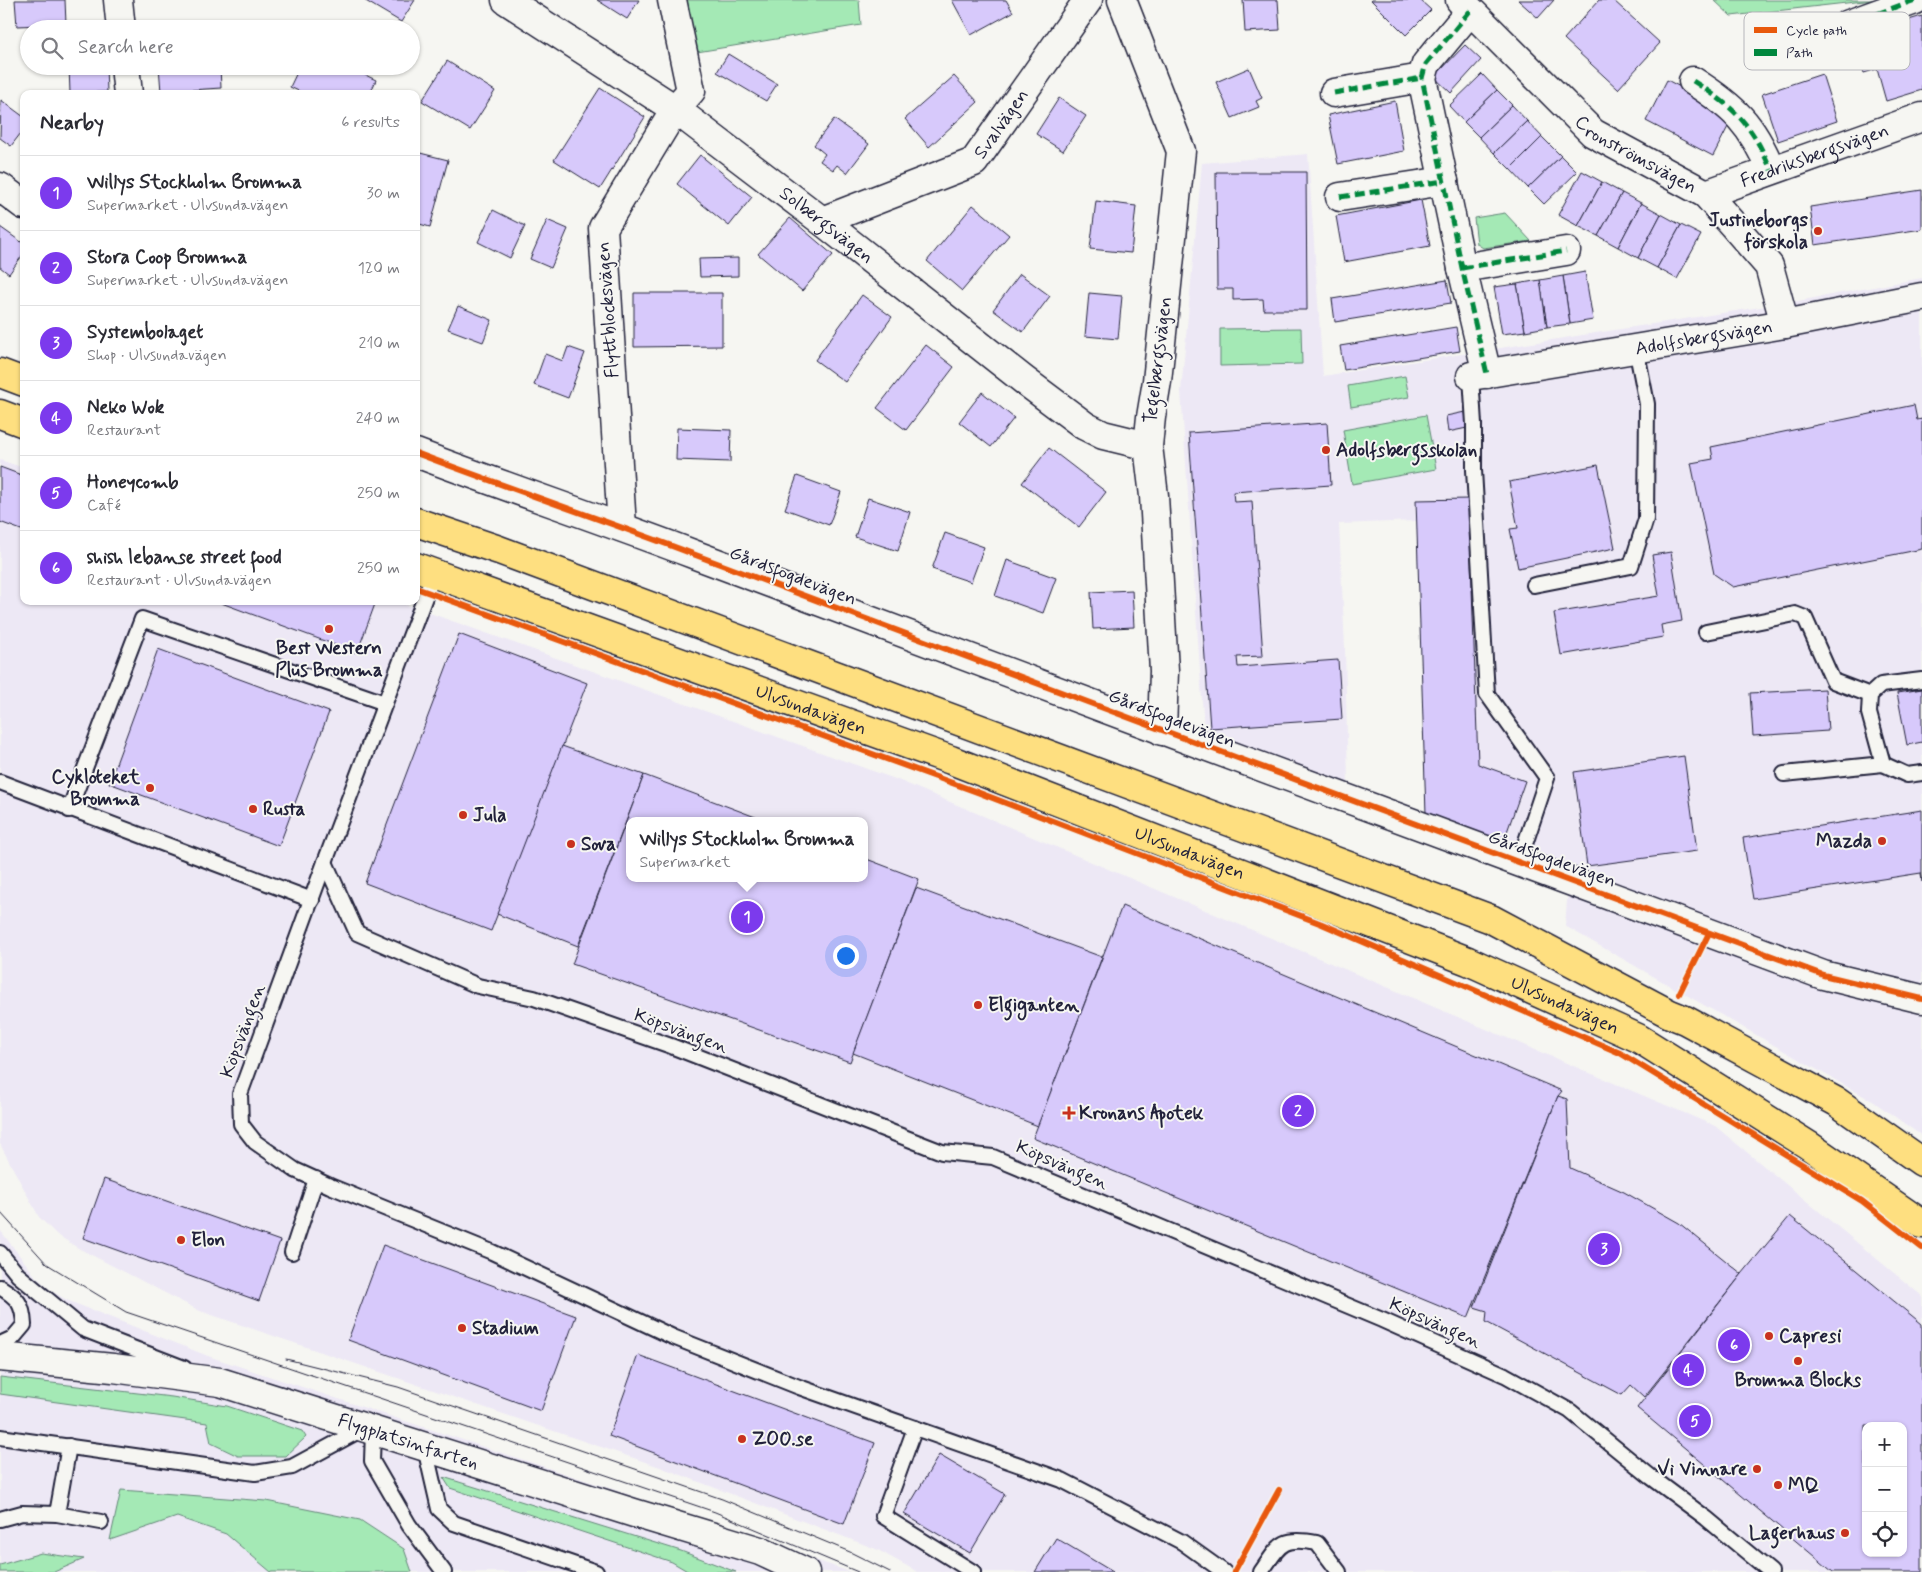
<!DOCTYPE html>
<meta charset="utf-8">
<style>
:root{--surface:#fff;--page:#f2f2f3;--text:#2b2b33;--muted:#7c7c81;--line:#e1e1e2;--accent:#7c3aed}
body{margin:0;font-family:Mynerve,sans-serif;background:var(--page);color:var(--text)}
.controls{position:absolute;right:15px;bottom:15px;display:grid;overflow:hidden;border-radius:10px;box-shadow:0 1px 4px #0004}
.controls button{width:45px;height:45px;display:grid;place-items:center;padding:0;border:0;border-bottom:1px solid var(--line);background:var(--surface);color:var(--text);font:25px sans-serif}
.you{position:absolute;left:845px;top:955px;width:18px;height:18px;margin:-12px;border:4px solid #fff;border-radius:50%;background:#1a73e8;box-shadow:0 0 0 8px #1a73e833}
.badge{display:grid;place-items:center;width:32px;height:32px;border-radius:50%;background:var(--accent);color:#fff;font-size:16px;font-weight:700}
.pin{position:absolute;translate:-50% -50%;border:2px solid #fff;box-shadow:0 1px 5px #0006}
.popup{position:absolute;left:626px;top:817px;width:242px;height:65px;box-sizing:border-box;display:grid;place-content:center;border-radius:10px;background:var(--surface);filter:drop-shadow(0 1px 4px #0005);font-size:16px;white-space:nowrap;color:var(--muted)}
.popup b{font-size:19px;color:var(--text)}
.popup::after{content:'';position:absolute;left:50%;top:100%;margin-left:-10px;border:10px solid transparent;border-top-color:var(--surface)}
.list{margin:0;padding:0;list-style:none}
h2{display:flex;justify-content:space-between;align-items:center;height:65px;margin:0;padding:0 20px;font-size:21px}
h2 small{font-size:16px;font-weight:400;color:var(--muted)}
.list li{display:grid;grid-template-columns:32px 1fr auto;gap:15px;align-items:center;box-sizing:border-box;height:75px;padding:0 20px;border-top:1px solid var(--line)}
.list b{display:block;font-size:19px;white-space:nowrap}
.list p{margin:0;font-size:16px;white-space:nowrap;color:var(--muted)}
.list em{font-size:16px;font-style:normal;color:var(--muted)}
.icon{flex:none;width:28px;height:28px;fill:none;stroke:currentColor;stroke-width:2;stroke-linecap:round;stroke-linejoin:round}
.map{position:relative;flex:none;width:1922px;height:1572px;overflow:hidden}
.search{position:absolute;background:var(--surface);box-shadow:0 1px 4px #0004;left:20px;top:20px;width:400px;height:55px;display:flex;align-items:center;gap:12px;box-sizing:border-box;padding:0 18px;border-radius:28px;color:var(--muted);font-size:19px}
.panel{position:absolute;background:var(--surface);box-shadow:0 1px 4px #0004;left:20px;top:90px;width:400px;height:515px;border-radius:10px}
.map>svg:first-child{display:block}
.built{fill:#ede8f5;fill-rule:evenodd}
.green{fill:#a4e9b5;stroke:#638678}
.building{fill:#d7c9fb;stroke:#22223b;fill-rule:evenodd}
.lines{fill:none;stroke-linecap:round;stroke-linejoin:round}
.service-casing{stroke:#22223b;stroke-width:18}
.minor-casing{stroke:#22223b;stroke-width:31}
.primary-casing{stroke:#22223b;stroke-width:31}
.service{stroke:#f6f6f2;stroke-width:14}
.minor{stroke:#f6f6f2;stroke-width:28}
.primary{stroke:#fedf80;stroke-width:28}
.tram{stroke:#22223b;stroke-width:1}
.quiet{stroke:#00873e;stroke-width:5;stroke-dasharray:10 5;stroke-linecap:butt}
.cycleway-casing{stroke:#f6f6f2;stroke-width:9}
.cycleway{stroke:#e8590c;stroke-width:6}
.poi-dot{fill:#c8321e;stroke:#f6f6f2;stroke-width:2}
.labels{text-anchor:middle;dominant-baseline:central;stroke-width:4;stroke-linejoin:round;paint-order:stroke}
.street-label{font-size:19px;fill:#22223b;stroke:#f6f6f2}
.poi-label{font-size:19px;font-weight:bold;fill:#22223b;stroke:#f6f6f2;text-anchor:start}
.key{fill:#f6f6f2;stroke:#b6b6bb;stroke-width:1}
.key-label{font-size:14px;fill:#22223b}
</style>
<div class="map">
<svg width="1922" height="1572" viewBox="0 0 1922 1572">
<rect width="100%" height="100%" fill="#f6f6f2"/>
<filter id="ink" filterUnits="userSpaceOnUse"><feTurbulence type="fractalNoise" baseFrequency=".02" numOctaves="2"/><feDisplacementMap in="SourceGraphic" scale="10" xChannelSelector="R" yChannelSelector="G"/><feConvolveMatrix kernelMatrix="1 2 1 2 8 2 1 2 1" color-interpolation-filters="sRGB"/></filter>
<g filter="url(#ink)">
<!-- built -->
<g class="built">
<path d="M1308,154L1323,376L1798,301L1922,278V1136L1874,1102L1565,926L1569,875L1426,814L1416,521L1339,524L1345,648L1348,783L1204,729L1181,391L1202,163Z"/>
<path d="M0,460L24,468V601H396L898,780L1715,1126L1922,1296V1572H918L876,1549L660,1467L200,1311L78,1248L56,1234L39,1217L0,1144ZM630,821H864V878H630ZM1866,1426H1903V1553H1866Z"/>
<path d="M0,1230L36,1277L51,1291L69,1301L208,1356L621,1492L850,1572H0Z"/>
</g>
<!-- green -->
<g class="green">
<path d="M685,0H859L861,25L697,52Z"/>
<path d="M1714,0H1873L1731,16Z"/>
<path d="M1505,213L1531,241L1483,248L1477,244L1474,218Z"/>
<path d="M1301,328L1302,364L1220,366V329Z"/>
<path d="M1405,376L1409,397L1351,407L1348,386Z"/>
<path d="M1426,415L1436,469L1352,484L1343,430Z"/>
<path d="M0,1377L172,1397L227,1406L302,1431L306,1437L286,1456H238L211,1443L207,1423L0,1394Z"/>
<path d="M443,1477L681,1551L736,1572H689L672,1562L450,1488Z"/>
<path d="M121,1490L266,1501L360,1520L404,1549L412,1572H271L226,1534L177,1517L110,1540Z"/>
<path d="M41,1553L84,1559L54,1572H0V1565Z"/>
</g>
<!-- building -->
<g class="building">
<path d="M15,0H65L66,24L17,26Z"/>
<path d="M364,0H415L401,22Z"/>
<path d="M597,0H639L627,19Z"/>
<path d="M952,0H1006L1013,12L971,35Z"/>
<path d="M1243,0H1278L1280,30L1245,32Z"/>
<path d="M1371,0H1420L1431,10L1406,35Z"/>
<path d="M1518,0H1554L1538,18Z"/>
<path d="M1599,0H1613L1660,43L1618,89L1564,39Z"/>
<path d="M1922,16V90L1886,101L1877,69L1864,73L1856,48L1870,44L1866,33Z"/>
<path d="M1465,45L1481,60L1451,93L1434,77Z"/>
<path d="M728,54L777,84L766,101L717,72Z"/>
<path d="M447,61L495,91L470,130L422,101Z"/>
<path d="M69,66H106L107,92L70,93Z"/>
<path d="M159,66H220L221,88L161,92Z"/>
<path d="M300,66H346L376,80L370,94H305L290,87Z"/>
<path d="M1249,68L1262,98L1256,101L1259,107L1232,118L1216,82Z"/>
<path d="M1482,74L1497,90L1464,122L1449,106Z"/>
<path d="M1822,74L1837,121L1778,141L1762,94Z"/>
<path d="M954,76L978,102L929,147L905,119Z"/>
<path d="M1667,80L1734,115L1713,156L1646,121Z"/>
<path d="M600,88L645,117L600,189L554,160Z"/>
<path d="M1497,90L1512,105L1479,137L1464,122Z"/>
<path d="M1059,98L1086,116L1063,151L1036,134Z"/>
<path d="M1,100L24,117V129L11,146L0,138Z"/>
<path d="M1395,101L1404,151L1338,164L1328,115Z"/>
<path d="M1512,105L1527,121L1494,153L1479,137Z"/>
<path d="M834,119L869,144L847,173L837,165L833,170L820,161L825,154L814,145Z"/>
<path d="M1527,121L1542,137L1510,169L1494,153Z"/>
<path d="M1542,137L1561,156L1528,188L1510,169Z"/>
<path d="M416,152L448,160L430,227L416,223Z"/>
<path d="M700,155L752,197L729,226L677,184Z"/>
<path d="M1561,156L1577,172L1544,204L1528,188Z"/>
<path d="M1582,171L1602,182L1578,226L1558,215Z"/>
<path d="M1216,172H1306L1307,310H1264L1263,299L1233,300V289H1217Z"/>
<path d="M1602,182L1622,193L1598,236L1578,226Z"/>
<path d="M1922,190V229L1815,245L1810,207Z"/>
<path d="M1622,193L1641,203L1618,247L1598,236Z"/>
<path d="M1421,200L1430,246L1344,262L1336,216Z"/>
<path d="M1096,201L1136,206L1131,253L1090,249Z"/>
<path d="M1641,203L1661,214L1638,258L1618,247Z"/>
<path d="M973,205L1009,235L962,291L927,261Z"/>
<path d="M493,210L525,226L510,258L478,242Z"/>
<path d="M1661,214L1681,225L1657,268L1638,258Z"/>
<path d="M790,218L833,255L802,291L758,254Z"/>
<path d="M547,220L568,229L551,268L530,259Z"/>
<path d="M1681,225L1701,235L1677,279L1657,268Z"/>
<path d="M0,227L24,244V253L9,274L0,267Z"/>
<path d="M738,258V276L700,277L699,259Z"/>
<path d="M1585,272L1593,320L1570,324L1563,276Z"/>
<path d="M1020,274L1050,296L1023,332L993,310Z"/>
<path d="M1563,276L1570,324L1547,327L1540,280Z"/>
<path d="M1447,280L1451,303L1335,322L1332,299Z"/>
<path d="M1540,280L1547,327L1525,331L1517,284Z"/>
<path d="M1517,284L1525,331L1502,334L1494,287Z"/>
<path d="M634,293H722V346L634,347Z"/>
<path d="M1089,293L1122,296L1118,339L1085,336Z"/>
<path d="M862,295L892,317L845,382L815,360Z"/>
<path d="M458,306L492,320L483,342L448,329Z"/>
<path d="M1456,327L1460,351L1344,370L1340,346Z"/>
<path d="M926,345L954,367L906,430L877,408Z"/>
<path d="M568,347L585,353L568,398L534,385L545,354L563,361Z"/>
<path d="M982,392L1014,418L991,447L959,422Z"/>
<path d="M1914,405L1917,420L1922,419V549L1733,587L1714,574L1691,463L1713,459L1711,447Z"/>
<path d="M1465,412L1467,428L1448,432L1446,416Z"/>
<path d="M1327,423L1331,485L1233,492L1234,502L1252,501L1263,656L1237,657L1238,667L1338,660L1342,719L1210,728L1189,433Z"/>
<path d="M677,428L731,430L730,462L676,460Z"/>
<path d="M1049,448L1106,492L1079,527L1022,483Z"/>
<path d="M1598,465L1615,548L1518,568L1510,529L1518,528L1509,482Z"/>
<path d="M0,467L24,476V531L0,522Z"/>
<path d="M797,476L841,492L829,525L785,509Z"/>
<path d="M868,498L910,512L898,551L855,537Z"/>
<path d="M1469,499L1478,764L1525,781L1503,843L1426,814L1416,500Z"/>
<path d="M945,533L984,547L971,582L932,569Z"/>
<path d="M1671,552L1682,621L1661,625L1663,637L1561,655L1554,613L1659,596L1652,555Z"/>
<path d="M1007,560L1056,578L1043,613L995,596Z"/>
<path d="M1132,590L1134,627L1093,629L1091,592Z"/>
<path d="M216,601H367L375,604L357,653Z"/>
<path d="M459,634L587,683L491,931L365,883Z"/>
<path d="M158,649L329,712L279,846L109,783Z"/>
<path d="M1825,689L1828,731L1753,736L1750,693Z"/>
<path d="M1922,689V742L1907,745L1897,693Z"/>
<path d="M562,746L644,775L578,946L497,914Z"/>
<path d="M1684,756L1697,851L1587,866L1574,772Z"/>
<path d="M644,775L766,821H630V878H864V858L919,879L850,1062L572,964Z"/>
<path d="M1922,810V882L1921,873L1753,899L1743,838Z"/>
<path d="M916,888L1102,957L1038,1126L853,1053Z"/>
<path d="M1122,906L1562,1091L1558,1096L1468,1318L1033,1138Z"/>
<path d="M1558,1096L1567,1099L1570,1168L1624,1192L1679,1223L1742,1274L1644,1397L1631,1385L1622,1395L1486,1322L1487,1311L1474,1307Z"/>
<path d="M104,1179L280,1241L259,1301L83,1238Z"/>
<path d="M1790,1216L1922,1324V1572H1833L1637,1408L1742,1274ZM1866,1426H1903V1553H1866Z"/>
<path d="M383,1245L576,1316L541,1411L348,1340Z"/>
<path d="M638,1355L875,1443L844,1524L609,1436Z"/>
<path d="M939,1455L1005,1494L970,1553L904,1514Z"/>
<path d="M1056,1538L1113,1572H1035Z"/>
</g>
<g class="lines">
<!-- service casing -->
<g class="service-casing">
<g id="service">
<path d="M1471,376L1474,424V470L1487,694L1547,778L1519,862"/>
<path d="M434,573L325,862L240,1094L241,1124L255,1142L295,1170L330,1186L492,1252L673,1337L799,1387L1062,1480L1182,1542L1224,1572"/>
<path d="M1534,585L1631,566L1646,519L1647,404L1636,348"/>
<path d="M1706,632L1795,614L1805,618L1833,681L1870,695"/>
<path d="M1883,764L1907,775L1922,773"/>
<path d="M1784,774L1883,764L1869,713L1870,695L1881,685L1922,680"/>
<path d="M0,782L312,900"/>
<path d="M69,810L142,619L385,703"/>
<path d="M325,862L357,933L478,986L534,998L671,1046L942,1152L993,1157L1382,1320L1505,1375L1570,1411L1651,1477L1706,1518L1771,1572"/>
<path d="M292,1252L316,1179"/>
<path d="M0,1253L18,1275L83,1329L184,1368"/>
<path d="M0,1287C18,1298 23,1304 24,1325L13,1338L0,1344"/>
<path d="M915,1428L883,1516L973,1572"/>
<path d="M373,1431L372,1461L409,1525L444,1572"/>
<path d="M0,1437L255,1473L292,1467L362,1429"/>
<path d="M425,1448L439,1509L454,1523L596,1572"/>
<path d="M57,1514L101,1522"/>
<path d="M0,1519L22,1513L57,1514L69,1446"/>
<path d="M1261,1572C1280,1545 1281,1536 1317,1543L1339,1572"/>
</g>
</g>
<!-- minor casing -->
<g class="minor-casing">
<g id="minor">
<path d="M118,0L121,29"/>
<path id="s1" d="M506,0L675,109L822,221L1025,381L1085,426L1103,435L1148,446"/>
<path d="M1122,0L1181,151L1157,381L1151,417L1148,446L1154,496L1164,671L1162,731"/>
<path id="s2" d="M1460,0L1593,133L1706,194L1769,266L1785,324"/>
<path d="M1470,11L1426,64L1422,78L1462,268L1487,374"/>
<path d="M1849,24L1915,0"/>
<path d="M125,66L128,94"/>
<path d="M1693,81C1734,107 1752,124 1771,170"/>
<path d="M1334,93L1422,78"/>
<path d="M0,187L24,205"/>
<path id="s3" d="M1706,194L1922,117"/>
<path d="M1340,197L1444,181"/>
<path id="s4" d="M822,221L974,162L1088,0"/>
<path d="M1462,268L1566,251"/>
<path id="s5" d="M1471,376L1785,324L1922,297"/>
<path d="M416,453C508,488 601,519 693,554C1069,696 1446,836 1823,975L1922,999"/>
<path d="M622,527L603,228L675,109L691,91L672,0"/>
<path id="s6" d="M0,1357L113,1368L220,1382L634,1513L760,1551L805,1572"/>
</g>
</g>
<!-- primary casing -->
<g class="primary-casing">
<g id="primary">
<path d="M0,373L24,382"/>
<path d="M0,414L24,423"/>
<path d="M416,522L499,550L1491,919L1670,1014L1685,1020L1837,1102L1922,1162"/>
<path id="s7" d="M416,567L951,760L1468,961L1638,1038L1808,1145L1922,1224"/>
</g>
</g>
<!-- service -->
<use href="#service" class="service"/>
<!-- minor -->
<use href="#minor" class="minor"/>
<!-- primary -->
<use href="#primary" class="primary"/>
<!-- tram -->
<g class="tram">
<path d="M0,1212L47,1264L126,1312L715,1512L858,1572"/>
<path d="M286,1359L398,1387L722,1499L850,1552L890,1572"/>
</g>
<!-- quiet -->
<g class="quiet">
<path d="M1470,11L1426,64L1422,78L1462,268L1487,374"/>
<path d="M1849,24L1915,0"/>
<path d="M1693,81C1734,107 1752,124 1771,170"/>
<path d="M1334,93L1422,78"/>
<path d="M1340,197L1444,181"/>
<path d="M1462,268L1566,251"/>
</g>
<!-- cycleway casing -->
<g class="cycleway-casing">
<g id="cycleway">
<path d="M416,453C508,488 601,519 693,554C1069,696 1446,836 1823,975L1922,999"/>
<path d="M416,588L977,792L1322,924L1620,1053L1862,1201L1922,1248"/>
<path d="M1679,994L1709,933"/>
<path d="M1234,1572L1279,1490"/>
</g>
</g>
<!-- cycleway -->
<use href="#cycleway" class="cycleway"/>
</g>
</g>
<!-- markers -->
<g class="poi-dot">
<circle cx="1818" cy="231" r="5"/>
<circle cx="1326" cy="450" r="5"/>
<circle cx="329" cy="629" r="5"/>
<circle cx="150" cy="788" r="5"/>
<circle cx="253" cy="809" r="5"/>
<circle cx="463" cy="815" r="5"/>
<circle cx="1882" cy="841" r="5"/>
<circle cx="571" cy="844" r="5"/>
<circle cx="978" cy="1005" r="5"/>
<path d="M1066.5 1105.5h5v5h5v5h-5v5h-5v-5h-5v-5h5z"/>
<circle cx="181" cy="1240" r="5"/>
<circle cx="462" cy="1328" r="5"/>
<circle cx="1769" cy="1336" r="5"/>
<circle cx="1798" cy="1361" r="5"/>
<circle cx="742" cy="1439" r="5"/>
<circle cx="1757" cy="1469" r="5"/>
<circle cx="1778" cy="1485" r="5"/>
<circle cx="1845" cy="1533" r="5"/>
</g>
<g class="labels">
<!-- street labels -->
<g class="street-label">
<text stroke="none"><textPath href="#s4" startOffset="210">Svalvägen</textPath></text>
<text stroke="none"><textPath href="#s2" startOffset="236">Cronströmsvägen</textPath></text>
<text stroke="none"><textPath href="#s3" startOffset="115">Fredriksbergsvägen</textPath></text>
<text stroke="none"><textPath href="#s1" startOffset="392">Solbergsvägen</textPath></text>
<text transform="translate(608 310) rotate(-94)">Flyttblocksvägen</text>
<text stroke="none"><textPath href="#s5" startOffset="236">Adolfsbergsvägen</textPath></text>
<text transform="translate(1158 360) rotate(-83)">Tegelbergsvägen</text>
<text transform="translate(793 576) rotate(21)">Gårdsfogdevägen</text>
<text stroke="none"><textPath href="#s7" startOffset="420">Ulvsundavägen</textPath></text>
<text transform="translate(1172 719) rotate(21)">Gårdsfogdevägen</text>
<text stroke="none"><textPath href="#s7" startOffset="825">Ulvsundavägen</textPath></text>
<text transform="translate(1552 859) rotate(20)">Gårdsfogdevägen</text>
<text stroke="none"><textPath href="#s7" startOffset="1230">Ulvsundavägen</textPath></text>
<text transform="translate(243 1031) rotate(-70)">Köpsvängen</text>
<text transform="translate(681 1031) rotate(20)">Köpsvängen</text>
<text transform="translate(1062 1165) rotate(23)">Köpsvängen</text>
<text transform="translate(1435 1323) rotate(24)">Köpsvängen</text>
<text stroke="none"><textPath href="#s6" startOffset="419">Flygplatsinfarten</textPath></text>
</g>
<!-- poi labels -->
<g class="poi-label">
<text x="1808" y="220" text-anchor="end">Justineborgs<tspan x="1808" dy="22">förskola</tspan></text>
<text x="1336" y="450">Adolfsbergsskolan</text>
<text x="329" y="648" text-anchor="middle">Best Western<tspan x="329" dy="22">Plus Bromma</tspan></text>
<text x="140" y="777" text-anchor="end">Cykloteket<tspan x="140" dy="22">Bromma</tspan></text>
<text x="263" y="809">Rusta</text>
<text x="473" y="815">Jula</text>
<text x="1872" y="841" text-anchor="end">Mazda</text>
<text x="581" y="844">Sova</text>
<text x="988" y="1005">Elgiganten</text>
<text x="1079" y="1113">Kronans Apotek</text>
<text x="191" y="1240">Elon</text>
<text x="472" y="1328">Stadium</text>
<text x="1779" y="1336">Capresi</text>
<text x="1798" y="1380" text-anchor="middle">Bromma Blocks</text>
<text x="752" y="1439">ZOO.se</text>
<text x="1747" y="1469" text-anchor="end">Vi Vinnare</text>
<text x="1788" y="1485">MQ</text>
<text x="1835" y="1533" text-anchor="end">Lagerhaus</text>
</g>
</g>
<!-- legend -->
<rect x="1744" y="12" width="166" height="58" rx="8" class="key"/>
<rect x="1754" y="27" width="23" height="6" fill="#e8590c"/>
<rect x="1754" y="49" width="23" height="7" fill="#00873e"/>
<g class="key-label">
<text x="1786" y="35">Cycle path</text>
<text x="1786" y="57">Path</text>
</g>
</svg>
<div class="controls">
<button>+</button>
<button>−</button>
<button><svg class="icon" aria-label="locate" viewBox="0 0 24 24"><circle cx="12" cy="12" r="6"/><path d="M12 2v4M12 18v4M2 12h4M18 12h4"/></svg></button>
</div>
<div class="you"></div>
<div class="pin badge" style="left:747px;top:917px">1</div>
<div class="popup"><b>Willys Stockholm Bromma</b>Supermarket</div>
<div class="pin badge" style="left:1298px;top:1111px">2</div>
<div class="pin badge" style="left:1604px;top:1249px">3</div>
<div class="pin badge" style="left:1688px;top:1370px">4</div>
<div class="pin badge" style="left:1695px;top:1421px">5</div>
<div class="pin badge" style="left:1734px;top:1345px">6</div>
<div class="search"><svg class="icon" aria-label="search" viewBox="0 0 24 24"><circle cx="10" cy="10" r="6"/><path d="M15 15l6 6"/></svg>Search here</div>
<section class="panel">
<h2>Nearby<small>6 results</small></h2>
<ul class="list">
<li><span class="badge">1</span><div><b>Willys Stockholm Bromma</b><p>Supermarket · Ulvsundavägen</p></div><em>30 m</em></li>
<li><span class="badge">2</span><div><b>Stora Coop Bromma</b><p>Supermarket · Ulvsundavägen</p></div><em>120 m</em></li>
<li><span class="badge">3</span><div><b>Systembolaget</b><p>Shop · Ulvsundavägen</p></div><em>210 m</em></li>
<li><span class="badge">4</span><div><b>Neko Wok</b><p>Restaurant</p></div><em>240 m</em></li>
<li><span class="badge">5</span><div><b>Honeycomb</b><p>Café</p></div><em>250 m</em></li>
<li><span class="badge">6</span><div><b>shish lebanse street food</b><p>Restaurant · Ulvsundavägen</p></div><em>250 m</em></li>
</ul>
</section>
</div>
